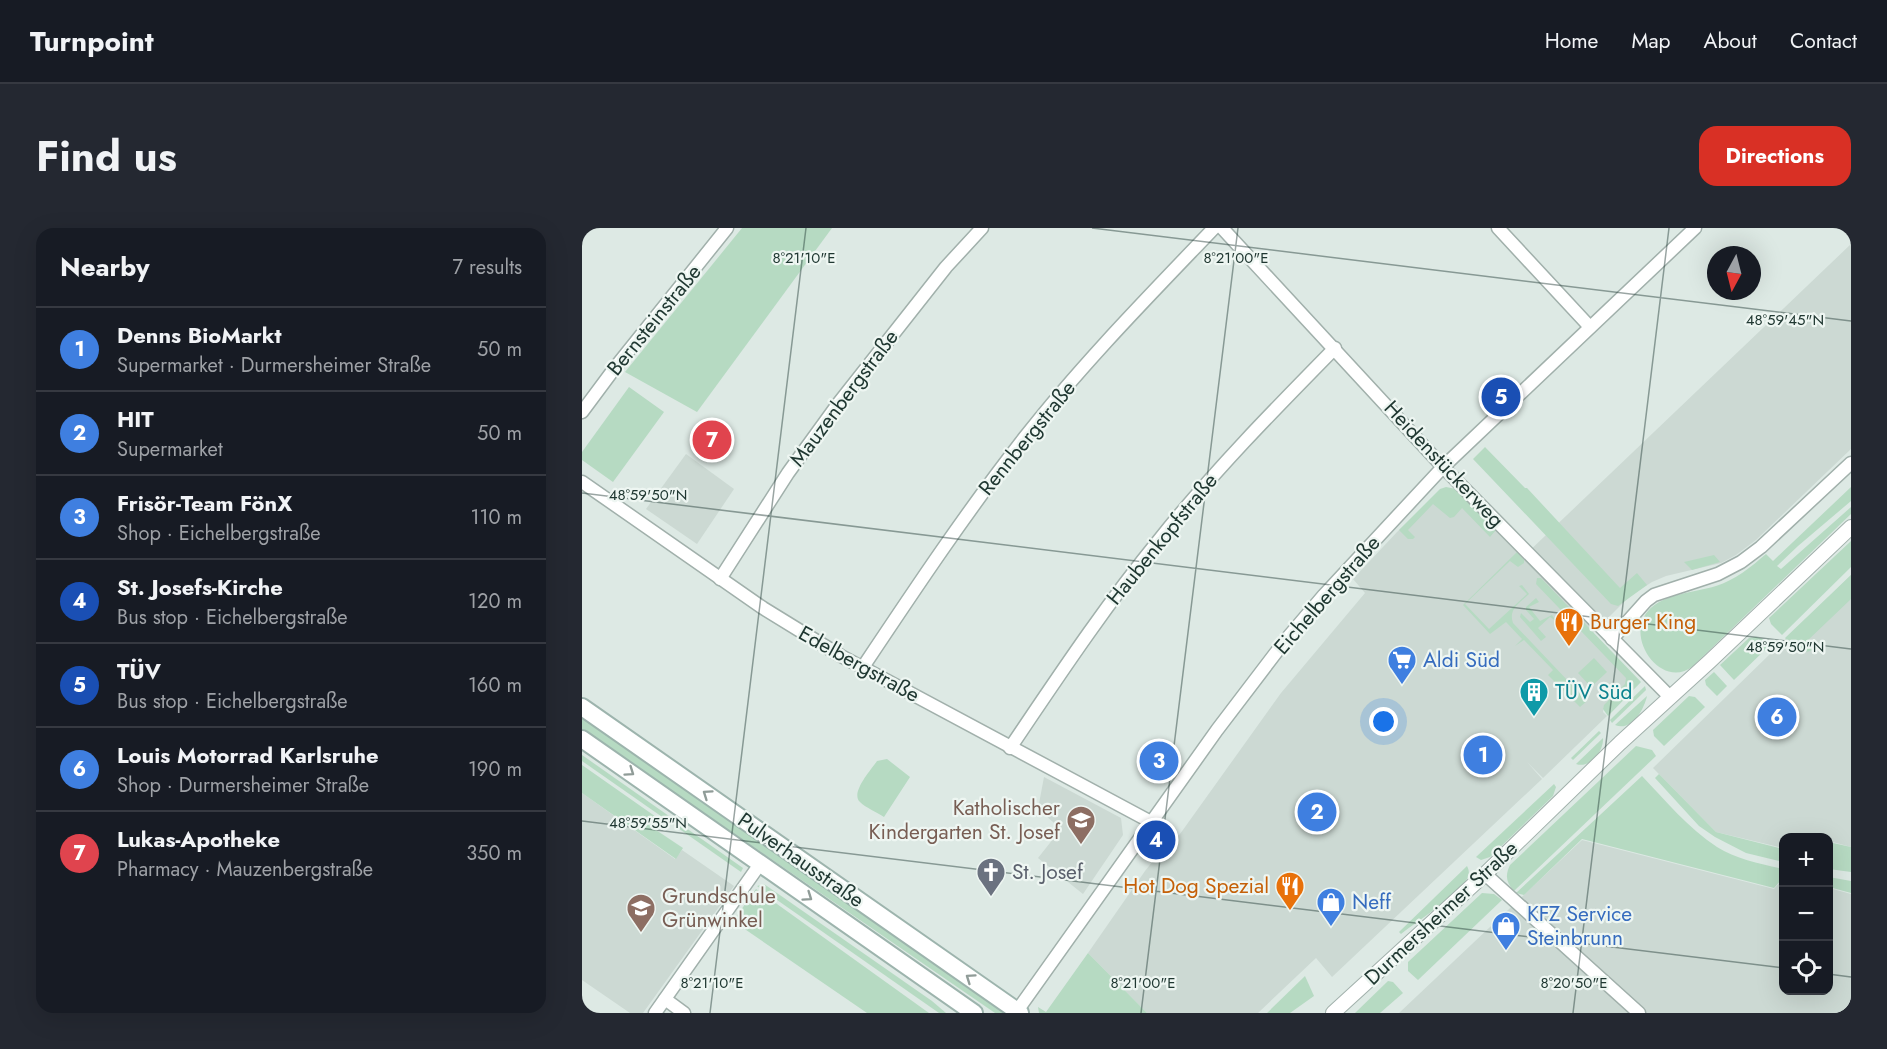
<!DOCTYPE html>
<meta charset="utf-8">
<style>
:root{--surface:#171b24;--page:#242831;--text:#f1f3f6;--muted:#9ea1a6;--line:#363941;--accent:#d93025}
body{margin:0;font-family:Jost,sans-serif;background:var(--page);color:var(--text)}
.controls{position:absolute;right:18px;bottom:18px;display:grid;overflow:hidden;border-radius:12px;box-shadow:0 6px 24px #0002}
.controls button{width:54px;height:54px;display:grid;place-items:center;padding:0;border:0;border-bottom:2px solid var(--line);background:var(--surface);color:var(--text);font:30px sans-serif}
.compass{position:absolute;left:1125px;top:18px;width:54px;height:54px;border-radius:50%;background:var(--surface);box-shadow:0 6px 24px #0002;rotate:187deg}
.you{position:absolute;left:802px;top:494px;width:21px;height:21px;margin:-15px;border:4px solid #fff;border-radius:50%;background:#1a73e8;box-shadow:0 0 0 9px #1a73e833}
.badge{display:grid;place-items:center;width:39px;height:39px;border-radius:50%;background:var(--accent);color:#fff;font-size:20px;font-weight:700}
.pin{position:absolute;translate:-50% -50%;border:3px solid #fff;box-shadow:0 2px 6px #0006}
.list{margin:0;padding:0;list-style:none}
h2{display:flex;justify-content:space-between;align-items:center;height:78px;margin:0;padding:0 24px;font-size:26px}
h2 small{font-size:20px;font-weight:400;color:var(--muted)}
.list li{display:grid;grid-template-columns:39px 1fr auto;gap:18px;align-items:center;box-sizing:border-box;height:84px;padding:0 24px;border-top:2px solid var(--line)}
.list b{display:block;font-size:22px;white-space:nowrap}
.list p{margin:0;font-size:20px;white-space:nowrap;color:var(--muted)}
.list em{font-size:20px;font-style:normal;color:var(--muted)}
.icon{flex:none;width:33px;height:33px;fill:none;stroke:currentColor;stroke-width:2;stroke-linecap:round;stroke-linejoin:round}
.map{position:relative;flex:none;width:1269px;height:785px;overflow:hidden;border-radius:18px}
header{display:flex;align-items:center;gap:36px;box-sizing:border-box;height:84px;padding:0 30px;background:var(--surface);border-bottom:2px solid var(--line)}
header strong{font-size:28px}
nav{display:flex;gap:33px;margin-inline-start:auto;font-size:21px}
.intro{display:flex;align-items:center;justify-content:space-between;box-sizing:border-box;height:144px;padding:0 36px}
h1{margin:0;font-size:42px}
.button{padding:15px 27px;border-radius:18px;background:var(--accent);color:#fff;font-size:21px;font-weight:700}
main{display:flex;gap:36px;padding:0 36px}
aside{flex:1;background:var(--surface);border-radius:18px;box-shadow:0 6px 24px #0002}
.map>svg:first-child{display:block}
.built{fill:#ccd9d3}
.green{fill:#b6dac2}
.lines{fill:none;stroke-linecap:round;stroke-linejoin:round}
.minor-casing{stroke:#a1b0ab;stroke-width:15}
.tertiary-casing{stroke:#a1b0ab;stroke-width:16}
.secondary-casing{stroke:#9db4ad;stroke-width:20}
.minor{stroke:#fff;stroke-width:12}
.tertiary{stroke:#fff;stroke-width:14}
.secondary{stroke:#fff;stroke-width:16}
.oneway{stroke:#909c98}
.ticks{fill:none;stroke:#203832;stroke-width:1.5;stroke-opacity:0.45}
.labels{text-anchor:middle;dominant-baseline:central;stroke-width:4.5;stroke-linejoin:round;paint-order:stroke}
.street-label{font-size:21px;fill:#203832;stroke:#eef6f2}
.food-label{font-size:21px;fill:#c56008;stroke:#eef6f2;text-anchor:start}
.shop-label{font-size:21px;fill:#366cbe;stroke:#eef6f2;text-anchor:start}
.culture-label{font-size:21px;fill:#0d838f;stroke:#eef6f2;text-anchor:start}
.education-label{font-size:21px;fill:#785e54;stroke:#eef6f2;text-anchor:end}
.worship-label{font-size:21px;fill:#5b616d;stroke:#eef6f2;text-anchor:start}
.ticks-label{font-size:15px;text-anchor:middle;fill:#203832;stroke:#eef6f2;stroke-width:4.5;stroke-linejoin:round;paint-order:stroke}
</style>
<header>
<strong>Turnpoint</strong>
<nav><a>Home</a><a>Map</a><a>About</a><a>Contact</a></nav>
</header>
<div class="intro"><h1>Find us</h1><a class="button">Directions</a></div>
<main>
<aside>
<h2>Nearby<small>7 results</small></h2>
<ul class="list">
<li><span class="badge" style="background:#3f7fe0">1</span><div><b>Denns BioMarkt</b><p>Supermarket · Durmersheimer Straße</p></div><em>50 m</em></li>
<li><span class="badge" style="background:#3f7fe0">2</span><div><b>HIT</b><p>Supermarket</p></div><em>50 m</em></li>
<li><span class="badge" style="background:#3f7fe0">3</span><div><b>Frisör-Team FönX</b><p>Shop · Eichelbergstraße</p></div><em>110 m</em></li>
<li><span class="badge" style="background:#1a4fb4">4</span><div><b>St. Josefs-Kirche</b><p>Bus stop · Eichelbergstraße</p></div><em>120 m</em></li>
<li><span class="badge" style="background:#1a4fb4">5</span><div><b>TÜV</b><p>Bus stop · Eichelbergstraße</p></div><em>160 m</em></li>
<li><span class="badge" style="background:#3f7fe0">6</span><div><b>Louis Motorrad Karlsruhe</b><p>Shop · Durmersheimer Straße</p></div><em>190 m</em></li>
<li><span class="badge" style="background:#e0444e">7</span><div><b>Lukas-Apotheke</b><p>Pharmacy · Mauzenbergstraße</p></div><em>350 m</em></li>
</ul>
</aside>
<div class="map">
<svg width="1269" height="785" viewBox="0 0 1269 785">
<rect width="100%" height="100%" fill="#dde9e4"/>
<!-- built -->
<g class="built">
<path d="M1269,16V221L1174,312L1154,327L1139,335L1084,348L1070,354L1047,369L1007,409L1048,453L1022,478L1021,484L1025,488L961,550L945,534L960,551L750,749L734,730L676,785H565L506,725L563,643L579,623L598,606L699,465L783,365L771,351L815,304L859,262H874L941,329Z"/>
<path d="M104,226L152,261L115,316L64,281Z"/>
<path d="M1269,347V619L1251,614L1247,630L1246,610H1202L1201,620L1134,604L1071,540Z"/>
<path d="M462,549L539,590L541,607L501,666L456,630L479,601L456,581Z"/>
<path d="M0,565L93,631L100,622L152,658L61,785H48L0,752Z"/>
<path d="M1000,612L1192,661L1201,651L1202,762H1246L1247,660L1269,666V785H817Z"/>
</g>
<!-- green -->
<g class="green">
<path d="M160,0H250L115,184L43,144Z"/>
<path d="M47,159L82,184L31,254L0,232V224Z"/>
<path d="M903,219L943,260H945L1038,360L1055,345L1065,357L1036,378L1029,376L891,231Z"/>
<path d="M864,259L874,261L914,302L908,309L880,280L872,289L868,290L851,276L826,302L833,309L831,311H826L817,302L858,261Z"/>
<path d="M1269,259V273L1216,318L1195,338L1199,341L1269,279V286L1111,438C1080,463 1042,410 1066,383C1082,365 1112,365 1134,358C1153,352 1169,339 1184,326L1191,333Z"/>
<path d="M1269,313V339L1200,407L1189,396L1187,390Z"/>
<path d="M935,324L942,332V335L936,339L928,333L883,376L907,401L945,366L937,358L940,357L947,366C938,375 926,381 931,395L1005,473L998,479L966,447L971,442L942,412L933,418L940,411L924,394L908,406L881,377Z"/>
<path d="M1132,327L1138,334L1110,342L1102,334Z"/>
<path d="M1269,347V371L1224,414L1230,422C1218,428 1211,418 1203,410Z"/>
<path d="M955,350H959L1059,454L1026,488L1021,481L1022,477L1043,456L1044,450L954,356Z"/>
<path d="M954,370L957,374L947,379L958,393L970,387L974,393L968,389L956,400L964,409L959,413L938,389L939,385L948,394L952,391L944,382V379Z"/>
<path d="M1174,409L1181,411L1187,418L1152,452L1138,437L1167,410Z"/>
<path d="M1012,430L1025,444L1009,459L996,445Z"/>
<path d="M1132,444L1145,458L1135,468L1124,457L1123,452Z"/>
<path d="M1063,458L1064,462L1030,495L1028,492Z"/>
<path d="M1065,468C1062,482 1049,504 1033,497Z"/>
<path d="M1107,468L1113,469L1123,479L1082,518L1072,508L1071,502Z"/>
<path d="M0,488L424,785H413L0,501Z"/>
<path d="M1017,503L1019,505L991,532L989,530Z"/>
<path d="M1021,510C1022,523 1008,541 994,536Z"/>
<path d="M1054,518L1070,522L1074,528L932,663C924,655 923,647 928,637Z"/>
<path d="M0,527L161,640L159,644L0,533Z"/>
<path d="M305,531L328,549L302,589C295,584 284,580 278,574C268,565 289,542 295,533Z"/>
<path d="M0,537L77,591L71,600L101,620L94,631L0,565Z"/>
<path d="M1077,546L1134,604L1201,621V634L1164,625L1133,609L1117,598L1073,550Z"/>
<path d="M1060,548C1083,572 1106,600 1135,619C1154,631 1179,636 1201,641V650L1192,660L1000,611L942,667L934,665Z"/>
<path d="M972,556L974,559L971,568L908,629L899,632L894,629Z"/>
<path d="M1251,615L1269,619V644L1247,641Z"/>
<path d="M885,638C887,642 888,646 885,651C873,669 837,692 819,706L817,704Z"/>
<path d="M1247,649L1269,653V665L1247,659Z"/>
<path d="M182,656L350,773L364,785H357L175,658Z"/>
<path d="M174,661L347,785H285L151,693Z"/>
<path d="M900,665L912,666L920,672L836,752L826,743V734Z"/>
<path d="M506,725L565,785H457L456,779L464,784Z"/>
<path d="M723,748L732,768L708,785H685Z"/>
<path d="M806,753L811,754L821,765L798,785H773Z"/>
</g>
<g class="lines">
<!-- minor casing -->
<g class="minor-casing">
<g id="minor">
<path d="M640,0L861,239L1088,469"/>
<path d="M916,0L1008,99"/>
<path d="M0,184L32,141L145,0"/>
<path d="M0,254L181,380L259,428L569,594"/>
<path d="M138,351L206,245L256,176L364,39L400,0"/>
<path d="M1030,411L1064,373L1072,367L1136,346L1159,334L1179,319L1269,235"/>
<path d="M281,439C333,361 385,283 443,209C501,135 567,68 632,0"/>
<path d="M428,520C476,449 523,378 577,312C631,244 692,182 753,120"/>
<path d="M903,646L1057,785"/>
<path d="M83,771L102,785"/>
<path d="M435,783L635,502L702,414L742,367L861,239L1113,0"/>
<path d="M73,785L178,636"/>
</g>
</g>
<!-- tertiary casing -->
<g class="tertiary-casing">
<path id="tertiary" d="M751,785L903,646L1038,515L1128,433L1269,299"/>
</g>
<!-- secondary casing -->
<g class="secondary-casing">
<g id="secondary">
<path d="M0,479L438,785"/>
<path d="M0,511L392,785"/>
</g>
</g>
<!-- minor -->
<use href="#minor" class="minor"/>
<!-- tertiary -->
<use href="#tertiary" class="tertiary"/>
<!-- secondary -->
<use href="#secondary" class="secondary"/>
</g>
<!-- one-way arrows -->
<defs><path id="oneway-chevron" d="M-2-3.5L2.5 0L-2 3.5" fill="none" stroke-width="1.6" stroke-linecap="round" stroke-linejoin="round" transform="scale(1.5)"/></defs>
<g class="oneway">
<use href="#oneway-chevron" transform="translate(48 544) rotate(35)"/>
<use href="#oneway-chevron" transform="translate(125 566) rotate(-145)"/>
<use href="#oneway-chevron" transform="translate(226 669) rotate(35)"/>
<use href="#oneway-chevron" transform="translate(388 750) rotate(-145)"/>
</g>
<!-- ticks -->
<path class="ticks" d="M510,0L1269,93M0,265L1269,421M0,593L1202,740M1246,746L1269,749M128,785L224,0M559,785L656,0M991,785L1087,0"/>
<!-- icons -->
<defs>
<g id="restaurant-pin" transform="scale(1.5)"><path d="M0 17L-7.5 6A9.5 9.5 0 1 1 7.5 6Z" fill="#e8710a" stroke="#eef6f2"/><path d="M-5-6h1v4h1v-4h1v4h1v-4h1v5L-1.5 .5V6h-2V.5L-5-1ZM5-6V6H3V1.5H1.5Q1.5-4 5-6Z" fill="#fff"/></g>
<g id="supermarket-pin" transform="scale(1.5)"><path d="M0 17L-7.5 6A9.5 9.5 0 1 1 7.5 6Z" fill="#3f7fe0" stroke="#eef6f2"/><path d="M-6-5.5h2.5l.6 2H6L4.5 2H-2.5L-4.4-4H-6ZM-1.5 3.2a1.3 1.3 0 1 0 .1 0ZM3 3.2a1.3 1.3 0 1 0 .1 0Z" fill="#fff"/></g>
<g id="building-pin" transform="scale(1.5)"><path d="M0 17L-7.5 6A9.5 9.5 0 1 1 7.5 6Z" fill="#0f9aa8" stroke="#eef6f2"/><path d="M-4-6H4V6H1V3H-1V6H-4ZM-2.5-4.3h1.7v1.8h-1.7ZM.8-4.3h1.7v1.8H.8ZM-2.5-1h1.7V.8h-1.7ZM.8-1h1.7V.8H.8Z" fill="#fff"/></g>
<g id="school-pin" transform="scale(1.5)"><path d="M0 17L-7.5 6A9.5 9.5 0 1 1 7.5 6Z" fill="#8d6e63" stroke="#eef6f2"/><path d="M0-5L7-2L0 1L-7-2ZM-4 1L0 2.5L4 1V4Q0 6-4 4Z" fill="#fff"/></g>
<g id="church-pin" transform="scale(1.5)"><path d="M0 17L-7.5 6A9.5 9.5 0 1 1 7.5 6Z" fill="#6b7280" stroke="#eef6f2"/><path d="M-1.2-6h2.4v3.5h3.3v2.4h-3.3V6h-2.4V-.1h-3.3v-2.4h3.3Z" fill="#fff"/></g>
<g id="shop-pin" transform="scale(1.5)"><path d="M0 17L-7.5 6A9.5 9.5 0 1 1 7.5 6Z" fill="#3f7fe0" stroke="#eef6f2"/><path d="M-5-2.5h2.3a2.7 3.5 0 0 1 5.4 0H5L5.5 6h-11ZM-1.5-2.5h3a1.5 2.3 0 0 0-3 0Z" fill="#fff"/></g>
</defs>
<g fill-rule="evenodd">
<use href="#restaurant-pin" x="987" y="394"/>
<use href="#supermarket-pin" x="820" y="432"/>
<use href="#building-pin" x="952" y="464"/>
<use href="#school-pin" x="499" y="592"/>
<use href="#church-pin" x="409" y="644"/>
<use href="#restaurant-pin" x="708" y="658"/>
<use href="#shop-pin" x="749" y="674"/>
<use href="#school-pin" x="59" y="680"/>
<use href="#shop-pin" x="924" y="698"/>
</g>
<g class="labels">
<!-- street labels -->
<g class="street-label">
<text transform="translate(72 92) rotate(-51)">Bernsteinstraße</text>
<text transform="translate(262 170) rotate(-53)">Mauzenbergstraße</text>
<text transform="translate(445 210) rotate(-51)">Rennbergstraße</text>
<text transform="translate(862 236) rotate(47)">Heidenstückerweg</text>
<text transform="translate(580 311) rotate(-51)">Haubenkopfstraße</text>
<text transform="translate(745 367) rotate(-49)">Eichelbergstraße</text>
<text transform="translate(277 436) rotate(29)">Edelbergstraße</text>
<text transform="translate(219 632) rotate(35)">Pulverhausstraße</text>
<text transform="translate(859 685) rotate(-43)">Durmersheimer Straße</text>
</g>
<!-- food labels -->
<g class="food-label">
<text x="1008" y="394">Burger King</text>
<text x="687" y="658" text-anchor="end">Hot Dog Spezial</text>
</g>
<!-- shop labels -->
<g class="shop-label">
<text x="841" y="432">Aldi Süd</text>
<text x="770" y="674">Neff</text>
<text x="945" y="686">KFZ Service<tspan x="945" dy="24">Steinbrunn</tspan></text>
</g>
<!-- culture labels -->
<g class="culture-label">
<text x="973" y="464">TÜV Süd</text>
</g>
<!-- education labels -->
<g class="education-label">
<text x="478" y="580">Katholischer<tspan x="478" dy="24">Kindergarten St. Josef</tspan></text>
<text x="80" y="668" text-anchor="start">Grundschule<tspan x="80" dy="24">Grünwinkel</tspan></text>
</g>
<!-- worship labels -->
<g class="worship-label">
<text x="430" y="644">St. Josef</text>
</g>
</g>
<g class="ticks-label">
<text x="222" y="35">8°21'10"E</text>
<text x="654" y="35">8°21'00"E</text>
<text x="1203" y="97">48°59'45"N</text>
<text x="66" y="272">48°59'50"N</text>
<text x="1203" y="424">48°59'50"N</text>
<text x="66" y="600">48°59'55"N</text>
<text x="130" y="760">8°21'10"E</text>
<text x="561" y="760">8°21'00"E</text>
<text x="992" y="760">8°20'50"E</text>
</g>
</svg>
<div class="controls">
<button>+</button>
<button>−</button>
<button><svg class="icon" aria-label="locate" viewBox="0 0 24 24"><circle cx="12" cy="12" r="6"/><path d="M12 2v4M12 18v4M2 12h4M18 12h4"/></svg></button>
</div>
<svg class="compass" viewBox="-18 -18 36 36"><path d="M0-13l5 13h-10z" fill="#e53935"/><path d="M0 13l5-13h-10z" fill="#9ea1a6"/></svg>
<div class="you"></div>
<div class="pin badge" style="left:901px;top:527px;background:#3f7fe0">1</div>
<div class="pin badge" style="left:735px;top:584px;background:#3f7fe0">2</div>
<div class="pin badge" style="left:577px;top:533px;background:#3f7fe0">3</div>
<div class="pin badge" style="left:574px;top:612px;background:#1a4fb4">4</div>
<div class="pin badge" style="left:919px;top:169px;background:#1a4fb4">5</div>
<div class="pin badge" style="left:1195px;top:489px;background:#3f7fe0">6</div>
<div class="pin badge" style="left:130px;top:212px;background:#e0444e">7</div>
</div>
</main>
